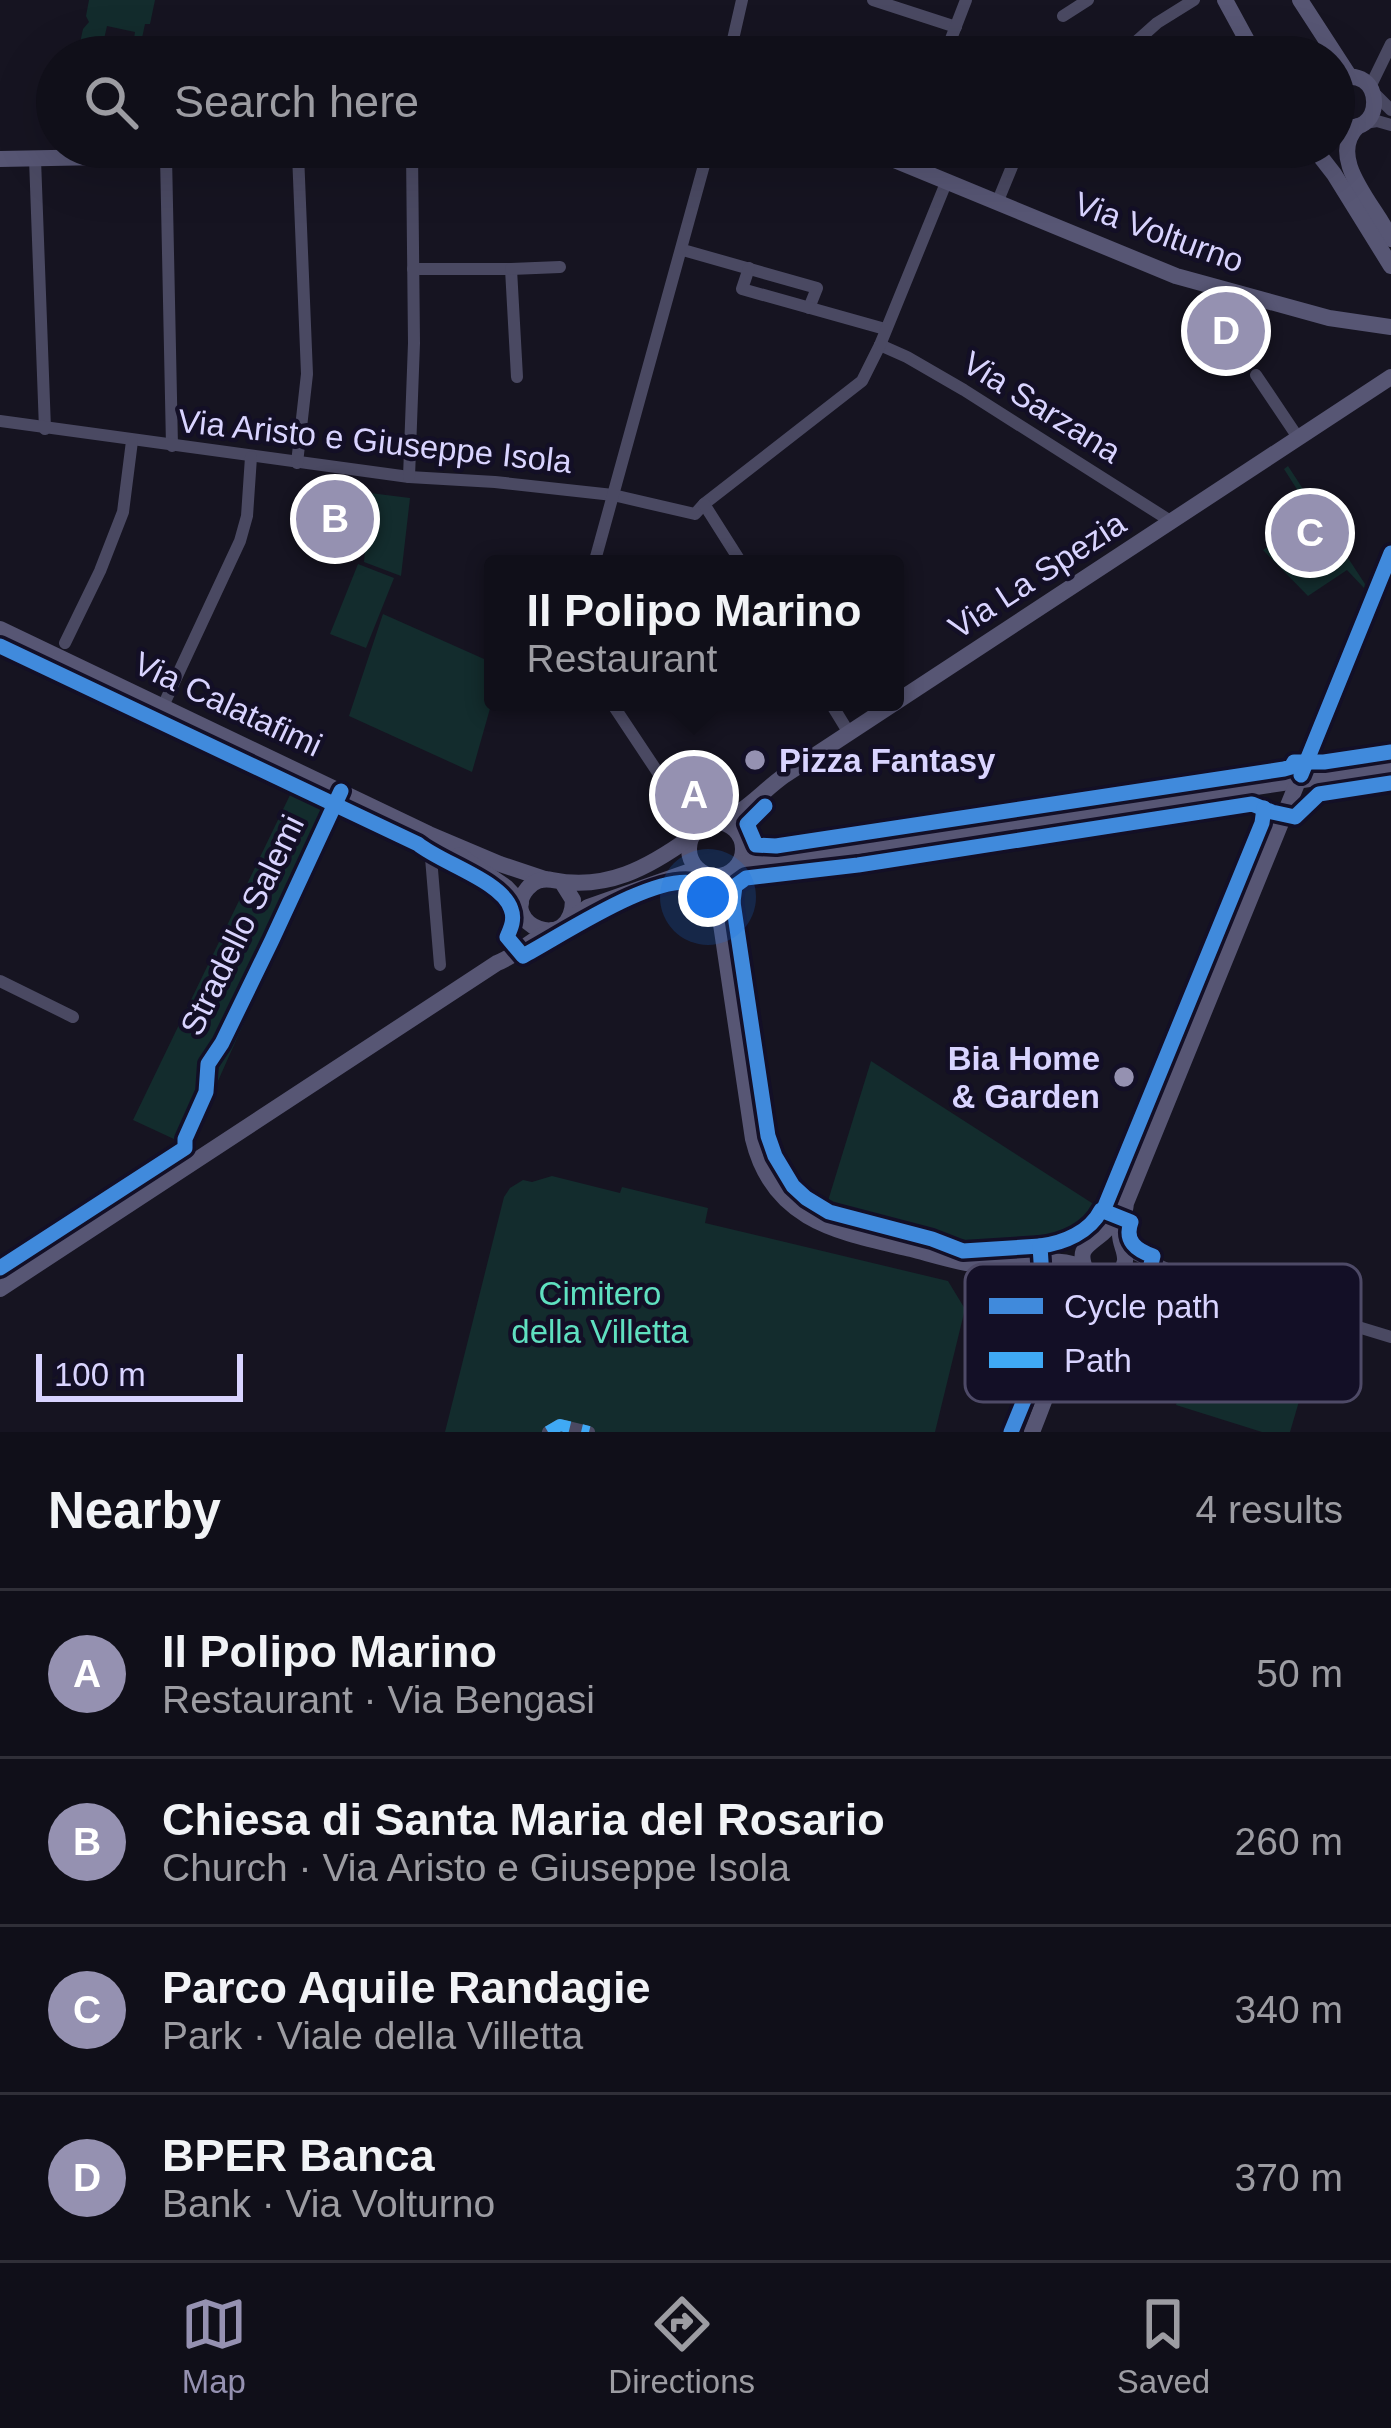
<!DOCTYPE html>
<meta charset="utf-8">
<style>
:root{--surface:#100f19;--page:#1e1d26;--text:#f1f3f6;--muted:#9c9ca2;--line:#302f38;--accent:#9591b1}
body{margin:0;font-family:Arial,sans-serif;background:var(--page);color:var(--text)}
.scale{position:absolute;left:36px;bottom:30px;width:207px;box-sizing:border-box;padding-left:12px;border:6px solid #d9d4ff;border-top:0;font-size:33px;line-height:42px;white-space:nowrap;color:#d9d4ff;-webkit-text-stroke:9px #130f26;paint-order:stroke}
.you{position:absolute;left:708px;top:897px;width:42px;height:42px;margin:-30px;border:9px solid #fff;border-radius:50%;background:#1a73e8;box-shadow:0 0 0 18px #1a73e833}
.badge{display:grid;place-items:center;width:78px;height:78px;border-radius:50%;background:var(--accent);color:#fff;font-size:39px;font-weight:700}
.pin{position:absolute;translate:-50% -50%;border:6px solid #fff;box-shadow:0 3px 12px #0006}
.popup{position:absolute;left:484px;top:555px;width:420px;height:156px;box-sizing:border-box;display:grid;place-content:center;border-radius:12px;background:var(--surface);filter:drop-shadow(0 3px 9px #0005);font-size:39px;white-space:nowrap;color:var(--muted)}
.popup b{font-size:45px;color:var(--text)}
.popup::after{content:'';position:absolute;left:50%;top:100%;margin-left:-24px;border:24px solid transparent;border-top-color:var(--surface)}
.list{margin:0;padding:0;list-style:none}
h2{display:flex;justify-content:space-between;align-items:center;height:156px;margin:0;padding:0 48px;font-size:51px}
h2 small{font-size:39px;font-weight:400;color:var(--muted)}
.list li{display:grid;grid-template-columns:78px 1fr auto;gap:36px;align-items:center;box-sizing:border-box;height:168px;padding:0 48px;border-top:3px solid var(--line)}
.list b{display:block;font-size:45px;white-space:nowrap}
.list p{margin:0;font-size:39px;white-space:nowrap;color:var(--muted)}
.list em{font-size:39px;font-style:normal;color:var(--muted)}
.icon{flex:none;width:66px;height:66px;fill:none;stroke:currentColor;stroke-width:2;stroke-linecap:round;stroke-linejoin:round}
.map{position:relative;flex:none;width:1391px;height:1432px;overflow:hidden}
.search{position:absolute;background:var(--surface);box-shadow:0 12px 48px #0002;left:36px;right:36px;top:36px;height:132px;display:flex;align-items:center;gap:30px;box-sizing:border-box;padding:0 42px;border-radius:66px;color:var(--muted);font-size:45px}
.sheet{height:828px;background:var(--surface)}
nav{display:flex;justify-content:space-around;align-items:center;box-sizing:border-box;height:168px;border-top:3px solid var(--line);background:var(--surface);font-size:33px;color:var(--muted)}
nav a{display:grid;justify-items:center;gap:6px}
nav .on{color:var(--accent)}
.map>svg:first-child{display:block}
.green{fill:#132c2d}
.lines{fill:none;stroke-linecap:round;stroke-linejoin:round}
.street{stroke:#4a4962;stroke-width:12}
.secondary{stroke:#575674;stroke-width:16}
.quiet{stroke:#3fa9f5;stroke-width:12;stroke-dasharray:24 12;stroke-linecap:butt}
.cycleway-casing{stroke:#130f26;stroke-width:22}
.cycleway{stroke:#408adc;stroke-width:15}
.poi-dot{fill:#9591b1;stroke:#130f26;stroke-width:4.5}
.labels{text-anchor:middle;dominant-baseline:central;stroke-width:9;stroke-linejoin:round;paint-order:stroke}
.street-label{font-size:33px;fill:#d9d4ff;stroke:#130f26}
.poi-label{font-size:33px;font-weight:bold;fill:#d9d4ff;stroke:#130f26;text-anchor:start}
.park-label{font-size:33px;fill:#5fe0c0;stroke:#130f26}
.key{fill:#130f26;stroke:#4e4a67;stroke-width:3}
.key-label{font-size:33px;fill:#d9d4ff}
</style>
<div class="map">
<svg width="1391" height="1432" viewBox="0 0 1391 1432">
<rect width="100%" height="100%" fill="#161421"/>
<!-- green -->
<g class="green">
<path d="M89,0H155L150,24H145L138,57H131L135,32L107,26L100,57H77L83,29L89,22L86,16Z"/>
<path d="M1288,466L1365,584L1364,588L1347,570L1308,596L1263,550L1314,516L1284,469Z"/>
<path d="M370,493L410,498L401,576L364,562Z"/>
<path d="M358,564L394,578L366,648L330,634Z"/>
<path d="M383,614L493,663V698L472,772L349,716Z"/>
<path d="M290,795L336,816L189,1146L133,1120Z"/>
<path d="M871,1061L1095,1205C1091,1217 1087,1217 1077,1225C1022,1268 908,1226 846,1211L827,1204Z"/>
<path d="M552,1176L620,1193L622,1187L708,1208L705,1223L948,1281L965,1309L935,1432H445L504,1197L510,1188L523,1180L532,1182Z"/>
<path d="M1133,1279L1152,1286L1122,1371L1096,1361Z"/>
<path d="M1297,1334L1317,1340L1290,1432H1262L1176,1405L1191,1354L1282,1379Z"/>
</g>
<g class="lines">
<!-- street -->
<g class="street">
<path d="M873,0L956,27"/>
<path d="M1063,16L1088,0"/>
<path d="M729,57L742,0"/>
<path d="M944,57L966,0"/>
<path d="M1119,57L1157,23L1194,0"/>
<path d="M1370,87L1391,44"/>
<path d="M1373,92L1391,110"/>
<path d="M1365,123L1377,121L1391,125"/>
<path d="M166,156L172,446"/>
<path d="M35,159L45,429"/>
<path d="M997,203L1020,147"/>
<path d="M683,250L817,288L809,308"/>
<path d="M749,268L742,289L885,329"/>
<path d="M413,269H511L517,377"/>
<path d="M511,269L560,267"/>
<path d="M880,345L907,357L964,390L1172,522"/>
<path d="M1256,375L1299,439"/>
<path d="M0,421L409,477L495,482L613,495L695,514L704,504L862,381L880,345L946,183"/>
<path d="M297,463L307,374L298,154"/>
<path d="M409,477L414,343L412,151"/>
<path d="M704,504L742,564"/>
<path d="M594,564L709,147"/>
<path d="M65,643L100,571L123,512L132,441"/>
<path d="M611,702L696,830"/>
<path d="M830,702L849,733"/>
<path d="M163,706L240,541L247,516L251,457"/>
<path d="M429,834L440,965"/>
<path d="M0,981L73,1017"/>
<path d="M1122,1248L1167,1269L1391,1337"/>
<path d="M1115,1276L1135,1271L1166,1270"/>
<path d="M548,1432L560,1425L589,1432"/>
</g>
<!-- secondary -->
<g class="secondary">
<path d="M1225,0L1256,57"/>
<path d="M1300,0L1350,77"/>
<path d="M1334,81C1387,57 1388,147 1334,123"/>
<path d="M1358,126C1325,158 1376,206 1391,239"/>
<path d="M846,147L880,154L1176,276L1329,318L1391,327"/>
<path d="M1313,147L1334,174L1391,266"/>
<path d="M0,159L609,147"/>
<path d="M0,629L429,834L500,864L545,879"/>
<circle cx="716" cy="849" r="27"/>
<path d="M716,822C742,817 762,791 785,775L1391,377"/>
<path d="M459,855L506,887L521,903"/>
<path d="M739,864L1391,767"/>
<path d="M719,877L718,904L753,1139C773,1222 839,1232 911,1249C938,1256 965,1265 993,1266C1020,1267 1063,1253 1085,1270"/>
<path d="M563,884L573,900C572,956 498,924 527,889C533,881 543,878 552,880C606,891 648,868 691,837"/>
<path d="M567,922L588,907L696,869"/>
<path d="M1086,1271C1099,1282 1121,1283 1125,1261C1126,1251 1119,1243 1120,1232C1122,1222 1125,1213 1126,1203L1391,553"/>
<path d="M989,1272C1028,1281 1068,1280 1072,1328"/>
<path d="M1087,1273C1076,1249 1086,1247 1103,1233C1111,1226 1116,1216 1122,1209"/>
<path d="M0,1289L497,963C518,955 532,938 553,930"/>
<path d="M1032,1432C1048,1394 1078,1299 1110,1279"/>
</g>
<!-- quiet -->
<path class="quiet" d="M548,1432L560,1425L589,1432"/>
<!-- cycleway casing -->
<g class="cycleway-casing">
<g id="cycleway">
<path d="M0,646L418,844C441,863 502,881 511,909C515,919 511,928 507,937L523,956C561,936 658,870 698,884L703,890L706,906L733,902L735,886L746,878L858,865L1252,804L1272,812L1295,817L1319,794L1391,783"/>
<path d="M1301,775L1391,553"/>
<path d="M765,806L747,824L756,845L776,846L1284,769L1291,767L1294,762H1324L1391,752"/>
<path d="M733,902L768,1136L775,1156L793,1186L806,1198L829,1212L932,1239L963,1251L1040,1246"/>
<path d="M1101,1210L1131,1222C1124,1241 1136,1250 1153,1256L1148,1277L1127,1280L1114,1310L1069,1293L1056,1281L1042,1277L1040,1246C1064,1243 1090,1232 1101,1210Z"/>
<path d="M1103,1211L1262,823L1264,808"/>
<path d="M0,1268L185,1148V1139L206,1092L208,1064L222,1043L272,940L341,791"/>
<path d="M1011,1432L1059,1315L1051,1302L1037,1295L1040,1285"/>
</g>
</g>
<!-- cycleway -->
<use href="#cycleway" class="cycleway"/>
</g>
<!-- markers -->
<g class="poi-dot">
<circle cx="755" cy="760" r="12"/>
<circle cx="1124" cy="1077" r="12"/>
</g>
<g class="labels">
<!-- street labels -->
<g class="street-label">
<text transform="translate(1159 232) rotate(20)">Via Volturno</text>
<text transform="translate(1042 407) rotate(32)">Via Sarzana</text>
<text transform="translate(375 441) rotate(6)">Via Aristo e Giuseppe Isola</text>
<text transform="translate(1037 575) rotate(-33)">Via La Spezia</text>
<text transform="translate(228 704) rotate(25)">Via Calatafimi</text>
<text transform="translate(242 925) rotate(-64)">Stradello Salemi</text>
</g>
<!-- poi labels -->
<g class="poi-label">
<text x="779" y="760">Pizza Fantasy</text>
<text x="1100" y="1058" text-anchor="end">Bia Home<tspan x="1100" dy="38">&amp; Garden</tspan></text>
</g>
<!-- park labels -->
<g class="park-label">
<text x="600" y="1293">Cimitero<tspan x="600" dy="38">della Villetta</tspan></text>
</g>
</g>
<!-- legend -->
<rect x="965" y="1264" width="396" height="138" rx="18" class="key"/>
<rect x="989" y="1298" width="54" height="16" fill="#408adc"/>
<rect x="989" y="1352" width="54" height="16" fill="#3fa9f5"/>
<g class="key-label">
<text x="1064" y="1318">Cycle path</text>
<text x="1064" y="1372">Path</text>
</g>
</svg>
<div class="scale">100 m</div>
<div class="you"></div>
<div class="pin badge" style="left:694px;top:795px">A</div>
<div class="popup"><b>Il Polipo Marino</b>Restaurant</div>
<div class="pin badge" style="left:335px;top:519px">B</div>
<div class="pin badge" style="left:1310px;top:533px">C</div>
<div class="pin badge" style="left:1226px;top:331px">D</div>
<div class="search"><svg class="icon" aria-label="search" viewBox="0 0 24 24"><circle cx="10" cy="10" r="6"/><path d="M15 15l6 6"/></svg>Search here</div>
</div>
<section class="sheet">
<h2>Nearby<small>4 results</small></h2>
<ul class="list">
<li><span class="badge">A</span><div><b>Il Polipo Marino</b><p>Restaurant · Via Bengasi</p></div><em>50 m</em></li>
<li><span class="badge">B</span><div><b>Chiesa di Santa Maria del Rosario</b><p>Church · Via Aristo e Giuseppe Isola</p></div><em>260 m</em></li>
<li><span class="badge">C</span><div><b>Parco Aquile Randagie</b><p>Park · Viale della Villetta</p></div><em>340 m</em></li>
<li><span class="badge">D</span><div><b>BPER Banca</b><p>Bank · Via Volturno</p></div><em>370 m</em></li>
</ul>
</section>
<nav>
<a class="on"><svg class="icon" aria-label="map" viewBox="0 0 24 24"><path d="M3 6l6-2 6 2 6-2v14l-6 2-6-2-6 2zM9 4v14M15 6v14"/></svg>Map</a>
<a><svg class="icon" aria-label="directions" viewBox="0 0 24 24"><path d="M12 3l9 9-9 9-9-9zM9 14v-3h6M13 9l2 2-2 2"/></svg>Directions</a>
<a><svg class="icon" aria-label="saved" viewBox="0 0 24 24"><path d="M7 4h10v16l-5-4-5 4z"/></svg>Saved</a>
</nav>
